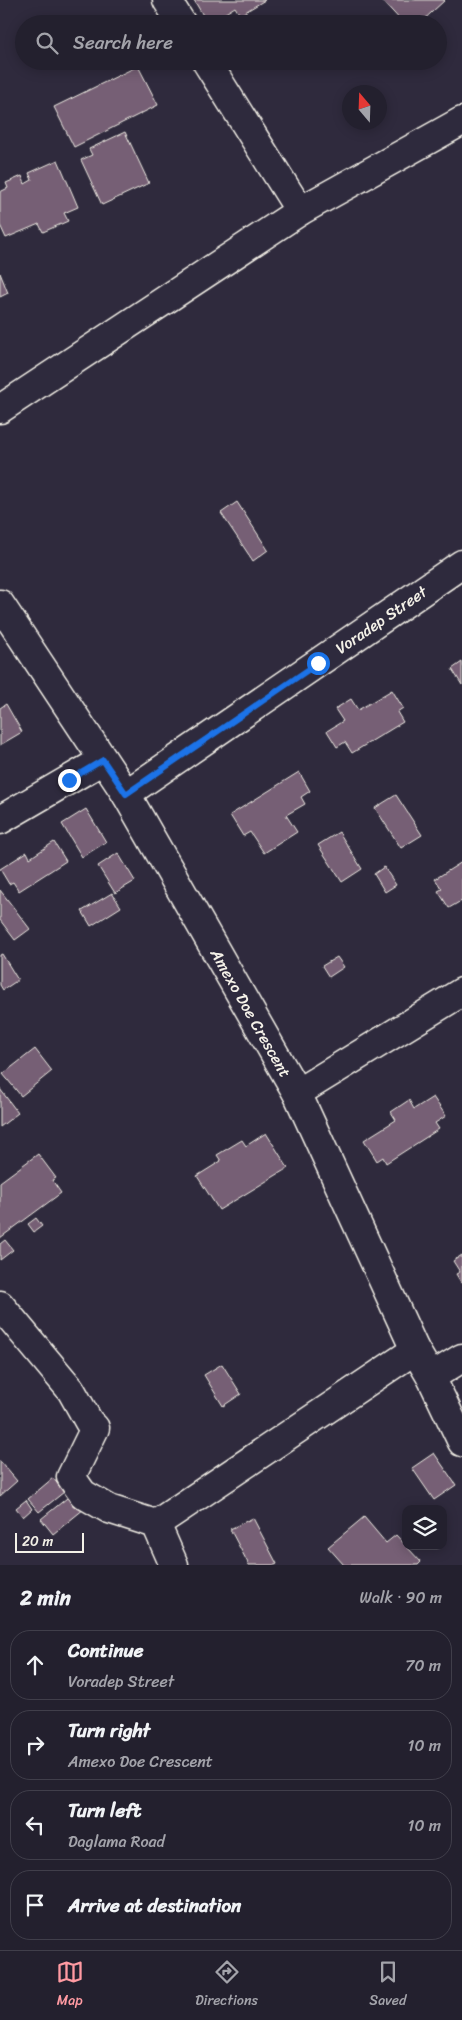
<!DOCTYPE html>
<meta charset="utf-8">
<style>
:root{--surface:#23202e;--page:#2b2836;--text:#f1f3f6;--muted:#a3a3aa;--line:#403e4a;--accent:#ff9aa2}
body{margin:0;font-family:Sriracha,sans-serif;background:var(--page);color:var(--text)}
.controls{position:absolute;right:15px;bottom:15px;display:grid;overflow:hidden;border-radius:10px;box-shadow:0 2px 12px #0003}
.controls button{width:45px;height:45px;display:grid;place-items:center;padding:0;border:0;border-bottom:1px solid var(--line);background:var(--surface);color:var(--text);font:25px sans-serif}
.compass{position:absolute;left:342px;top:85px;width:45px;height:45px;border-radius:50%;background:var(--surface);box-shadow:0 2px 12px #0003;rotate:341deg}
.scale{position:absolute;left:15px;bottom:12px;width:69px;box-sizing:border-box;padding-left:5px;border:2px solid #f4f1e8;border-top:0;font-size:14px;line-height:18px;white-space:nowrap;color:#f4f1e8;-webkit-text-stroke:4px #2f2a3d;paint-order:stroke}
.stop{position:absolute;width:15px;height:15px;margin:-11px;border:4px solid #1a73e8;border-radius:50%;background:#fff}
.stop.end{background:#1a73e8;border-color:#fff;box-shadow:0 1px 5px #0008}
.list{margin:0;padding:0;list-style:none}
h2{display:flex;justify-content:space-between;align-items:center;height:65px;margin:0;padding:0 20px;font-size:21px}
h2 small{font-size:16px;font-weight:400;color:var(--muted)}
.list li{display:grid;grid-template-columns:32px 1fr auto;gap:15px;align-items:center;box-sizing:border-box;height:70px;margin:0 10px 10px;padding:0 10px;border:1px solid var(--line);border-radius:20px}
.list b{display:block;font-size:19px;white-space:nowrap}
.list p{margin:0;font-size:16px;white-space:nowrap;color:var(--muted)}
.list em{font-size:16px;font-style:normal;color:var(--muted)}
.icon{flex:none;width:28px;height:28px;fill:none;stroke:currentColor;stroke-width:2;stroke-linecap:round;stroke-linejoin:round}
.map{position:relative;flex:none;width:462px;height:1565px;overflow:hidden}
.search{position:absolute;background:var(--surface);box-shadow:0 2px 12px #0003;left:15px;right:15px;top:15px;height:55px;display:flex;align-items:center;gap:12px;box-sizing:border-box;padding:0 18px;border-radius:28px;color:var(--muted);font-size:19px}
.sheet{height:385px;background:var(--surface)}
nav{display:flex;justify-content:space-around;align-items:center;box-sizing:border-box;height:70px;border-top:1px solid var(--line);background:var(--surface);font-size:14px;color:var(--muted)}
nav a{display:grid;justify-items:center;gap:2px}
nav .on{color:var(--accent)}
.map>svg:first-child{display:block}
.building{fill:#765f74;stroke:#f4f1e8}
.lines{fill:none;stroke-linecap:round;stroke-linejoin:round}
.minor-casing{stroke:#f4f1e8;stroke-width:31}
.minor{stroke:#2f2a3d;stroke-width:28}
.route{stroke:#1a73e8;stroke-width:6}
.labels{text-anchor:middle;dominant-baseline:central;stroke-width:4;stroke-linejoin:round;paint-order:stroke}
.street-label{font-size:16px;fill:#f4f1e8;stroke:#2f2a3d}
</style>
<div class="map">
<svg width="462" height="1565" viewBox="0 0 462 1565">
<rect width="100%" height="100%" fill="#2f2a3d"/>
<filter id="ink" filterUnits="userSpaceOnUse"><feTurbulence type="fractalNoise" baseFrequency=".02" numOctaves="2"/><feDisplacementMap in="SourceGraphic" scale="10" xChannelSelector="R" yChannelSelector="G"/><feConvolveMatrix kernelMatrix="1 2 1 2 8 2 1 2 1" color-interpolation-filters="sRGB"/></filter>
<g filter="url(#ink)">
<!-- building -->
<g class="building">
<path d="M194,0H265L240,15L235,7L208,24Z"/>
<path d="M382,0H445L419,24H404Z"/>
<path d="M138,66L158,105L74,147L54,107Z"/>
<path d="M125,132L149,183L102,205L81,160L92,155L89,149Z"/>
<path d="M58,160L78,207L64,213L68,221L43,232L39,224L6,238L0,225V192L8,188L6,183L22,176L25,184L32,180L29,173Z"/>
<path d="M0,273L8,293L0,297Z"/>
<path d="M237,502L268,550L253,561L221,513Z"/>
<path d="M462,662V685L452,669Z"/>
<path d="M392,690L403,708L397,712L403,722L352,753L345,742L337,747L327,731L343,721L335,709L351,699L358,710Z"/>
<path d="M6,704L22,732L0,745V708Z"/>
<path d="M299,772L310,791L301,797L305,804L286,815L297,832L264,853L250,832L243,836L230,815Z"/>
<path d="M396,795L422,835L401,848L375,808Z"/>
<path d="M86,809L106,842L82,857L62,824Z"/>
<path d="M339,832L362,869L342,882L318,845Z"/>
<path d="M54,842L66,861L19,891L13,882L9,884L0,869L27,852L30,858Z"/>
<path d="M118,853L135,881L115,893L98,866Z"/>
<path d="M462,862V903L461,901L449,908L438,891L442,889L435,879Z"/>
<path d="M384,867L396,885L385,892L374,874Z"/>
<path d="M0,890L30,929L15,940L0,920Z"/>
<path d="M112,893L121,907L91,926L82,911Z"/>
<path d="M2,954L18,980L3,990L0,985V955Z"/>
<path d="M337,957L344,967L329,977L322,966Z"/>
<path d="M35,1049L52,1071L21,1096L3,1074Z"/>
<path d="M0,1089L18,1113L0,1127Z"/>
<path d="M433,1097L446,1116L435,1123L439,1129L386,1163L383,1157L377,1161L364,1140L396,1120L391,1112L409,1100L414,1109Z"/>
<path d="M266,1133L288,1168L219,1210L197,1176L221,1161L217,1155L242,1140L246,1146Z"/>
<path d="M38,1154L56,1178L52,1180L61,1193L0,1238V1182Z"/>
<path d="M36,1218L42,1226L34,1232L28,1224Z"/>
<path d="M5,1240L13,1250L0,1260V1244Z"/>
<path d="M462,1255V1284L456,1274L460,1272L453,1261Z"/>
<path d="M222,1364L241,1394L223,1406L204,1375Z"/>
<path d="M434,1453L456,1485L434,1500L412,1468Z"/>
<path d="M0,1461L17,1481L0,1496Z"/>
<path d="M53,1478L64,1492L39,1512L28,1499Z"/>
<path d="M72,1494L84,1509L53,1534L41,1519Z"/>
<path d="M26,1500L32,1509L23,1517L16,1508Z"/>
<path d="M364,1517L386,1543L396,1535L421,1562L418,1565H344L328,1547Z"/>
<path d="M253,1518L277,1564L275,1565H249L230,1529Z"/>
</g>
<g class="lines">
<!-- minor casing -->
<g class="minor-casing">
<g id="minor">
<path d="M167,0L182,24"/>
<path d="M206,61L300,211"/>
<path d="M0,409L300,211L462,121"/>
<path id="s1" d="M0,604L126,794L297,1093L415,1350L431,1377L462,1442"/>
<path id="s2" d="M126,794L462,564"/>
<path d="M0,820L103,760"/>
<path d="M297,1093L462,992"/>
<path d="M0,1305L71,1390L89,1422L95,1428L71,1477L83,1494L109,1509L156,1524L174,1565"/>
<path d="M431,1377L462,1358"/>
<path d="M156,1524L415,1350"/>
</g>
</g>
<!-- minor -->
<use href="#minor" class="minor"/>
</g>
</g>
<g class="lines" filter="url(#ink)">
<!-- route -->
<path class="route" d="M69,780L103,760L126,794L318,663"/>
</g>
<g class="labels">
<!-- street labels -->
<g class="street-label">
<text stroke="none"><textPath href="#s2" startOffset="309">Voradep Street</textPath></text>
<text stroke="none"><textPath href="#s1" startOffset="480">Amexo Doe Crescent</textPath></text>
</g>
</g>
</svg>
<div class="controls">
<button><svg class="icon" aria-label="layers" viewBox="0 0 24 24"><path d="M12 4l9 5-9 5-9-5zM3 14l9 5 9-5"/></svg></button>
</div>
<svg class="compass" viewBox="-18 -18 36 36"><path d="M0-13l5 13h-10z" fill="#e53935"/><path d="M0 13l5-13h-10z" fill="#a3a3aa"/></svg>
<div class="scale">20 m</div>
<div class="stop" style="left:318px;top:663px"></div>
<div class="stop end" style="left:69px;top:780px"></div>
<div class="search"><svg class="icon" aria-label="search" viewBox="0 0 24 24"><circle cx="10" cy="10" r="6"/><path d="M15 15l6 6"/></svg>Search here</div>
</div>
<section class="sheet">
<h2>2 min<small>Walk · 90 m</small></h2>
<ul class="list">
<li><svg class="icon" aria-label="ahead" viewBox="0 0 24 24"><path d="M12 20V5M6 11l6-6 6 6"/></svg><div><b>Continue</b><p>Voradep Street</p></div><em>70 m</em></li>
<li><svg class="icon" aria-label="right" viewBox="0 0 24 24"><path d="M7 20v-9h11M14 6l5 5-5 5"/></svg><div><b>Turn right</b><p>Amexo Doe Crescent</p></div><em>10 m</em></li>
<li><svg class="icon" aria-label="left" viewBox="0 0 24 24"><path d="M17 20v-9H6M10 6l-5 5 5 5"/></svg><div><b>Turn left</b><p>Daglama Road</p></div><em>10 m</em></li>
<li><svg class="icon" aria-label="arrive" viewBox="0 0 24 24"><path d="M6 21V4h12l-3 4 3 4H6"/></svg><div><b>Arrive at destination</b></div></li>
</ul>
</section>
<nav>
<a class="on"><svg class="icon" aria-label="map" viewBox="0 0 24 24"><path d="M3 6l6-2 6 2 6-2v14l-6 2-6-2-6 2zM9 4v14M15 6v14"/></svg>Map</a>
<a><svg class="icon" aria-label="directions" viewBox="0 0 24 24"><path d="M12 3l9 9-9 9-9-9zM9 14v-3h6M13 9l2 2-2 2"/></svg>Directions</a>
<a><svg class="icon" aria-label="saved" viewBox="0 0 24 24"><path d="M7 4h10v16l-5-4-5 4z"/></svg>Saved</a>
</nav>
